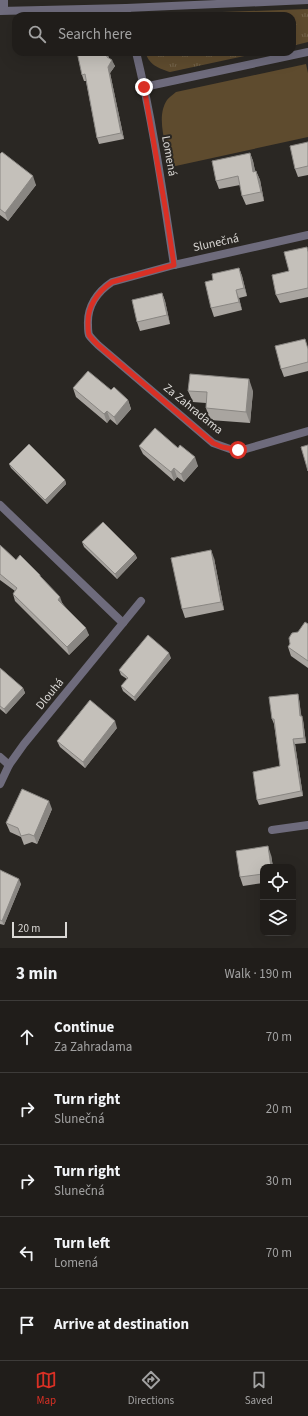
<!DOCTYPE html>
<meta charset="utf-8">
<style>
:root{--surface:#201d1a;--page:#282623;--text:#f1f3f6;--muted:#a2a2a2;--line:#3d3b39;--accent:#d93025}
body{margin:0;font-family:"Source Sans 3",sans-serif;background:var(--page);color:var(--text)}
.controls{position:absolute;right:12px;bottom:12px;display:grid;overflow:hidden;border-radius:8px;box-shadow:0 4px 16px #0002}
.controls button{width:36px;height:36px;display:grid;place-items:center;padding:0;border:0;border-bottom:1px solid var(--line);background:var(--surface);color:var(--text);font:20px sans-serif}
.scale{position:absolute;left:12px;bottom:10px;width:55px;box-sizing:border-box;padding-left:4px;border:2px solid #dad8d5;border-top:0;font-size:11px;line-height:14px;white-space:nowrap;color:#dad8d5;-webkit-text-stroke:3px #2a2723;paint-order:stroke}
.stop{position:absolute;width:12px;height:12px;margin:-9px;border:3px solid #d93025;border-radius:50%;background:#fff}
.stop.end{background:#d93025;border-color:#fff;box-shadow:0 1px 4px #0008}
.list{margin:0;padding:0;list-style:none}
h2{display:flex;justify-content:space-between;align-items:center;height:52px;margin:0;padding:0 16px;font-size:17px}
h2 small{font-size:13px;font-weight:400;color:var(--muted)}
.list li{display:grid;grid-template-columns:26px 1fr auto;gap:12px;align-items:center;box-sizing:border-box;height:72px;padding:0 16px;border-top:1px solid var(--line)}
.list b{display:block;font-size:15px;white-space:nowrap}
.list p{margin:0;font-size:13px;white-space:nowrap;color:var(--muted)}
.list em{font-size:13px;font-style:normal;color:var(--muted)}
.icon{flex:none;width:22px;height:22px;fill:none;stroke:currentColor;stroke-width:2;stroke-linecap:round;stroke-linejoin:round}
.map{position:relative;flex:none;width:308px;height:948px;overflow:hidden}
.search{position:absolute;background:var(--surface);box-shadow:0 4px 16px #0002;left:12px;right:12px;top:12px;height:44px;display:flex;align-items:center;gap:10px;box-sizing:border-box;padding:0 14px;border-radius:12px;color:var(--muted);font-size:15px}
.sheet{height:412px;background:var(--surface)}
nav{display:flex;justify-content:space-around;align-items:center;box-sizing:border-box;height:56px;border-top:1px solid var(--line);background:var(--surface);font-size:11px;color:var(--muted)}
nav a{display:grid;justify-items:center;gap:2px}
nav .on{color:var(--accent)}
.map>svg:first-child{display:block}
.grass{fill:#5e4b2e}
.park{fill:url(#park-tufts)}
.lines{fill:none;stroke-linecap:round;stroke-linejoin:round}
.minor{stroke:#6e6b7c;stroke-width:8}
.wall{fill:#a9a5a0}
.shaded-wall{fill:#898682}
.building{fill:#c4c0ba;stroke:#898682}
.route{stroke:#d93025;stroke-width:5}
.labels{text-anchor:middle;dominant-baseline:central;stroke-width:4;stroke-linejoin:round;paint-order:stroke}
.street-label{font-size:12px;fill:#dad8d5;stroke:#2a2723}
</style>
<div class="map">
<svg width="308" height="948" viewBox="0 0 308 948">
<defs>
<pattern id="park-tufts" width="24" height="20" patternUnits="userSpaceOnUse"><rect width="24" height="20" fill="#5e4b2e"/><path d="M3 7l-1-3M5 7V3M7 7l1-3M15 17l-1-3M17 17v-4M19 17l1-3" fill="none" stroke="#74644b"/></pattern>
</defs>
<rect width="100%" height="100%" fill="#2a2723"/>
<!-- grass -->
<path class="grass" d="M306,64L308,73V137L171,167C167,148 155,118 167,100C169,97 173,95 176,92Z"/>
<!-- park -->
<g class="park">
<path d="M308,9V42L292,46V16H166L168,14Z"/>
<path d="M146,52H263L170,72C160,69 147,64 146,52Z"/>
</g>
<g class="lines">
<!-- minor -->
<g class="minor">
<path d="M126,8L128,16"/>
<path d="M4,10V0"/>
<path d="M0,11L126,8L308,0"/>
<path d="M136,52C153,122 163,194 174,265"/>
<path d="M144,87L308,52"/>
<path d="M308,235L174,265L112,282C97,292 87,307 88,325C88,328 88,332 89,335C91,338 95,342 98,345L213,443L230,449H246L308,431"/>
<path d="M0,505L123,623"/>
<path d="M0,757L9,765"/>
<path d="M0,784L9,765L24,744L141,601"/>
<path d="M272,830L308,825"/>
</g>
</g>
<!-- wall -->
<g class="wall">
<path d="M77,52H107L109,58L115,66L110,73L124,139L99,144L97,138L86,81H84L82,75Z"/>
<path d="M308,142V175L298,177L295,169Z"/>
<path d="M250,153L253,161L255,171H256L260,180L264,201L246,205L242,196L240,185L219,189L216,181Z"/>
<path d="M0,154L36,185L8,221L0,215Z"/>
<path d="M308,251V297L280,303L276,295L289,271Z"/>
<path d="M239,268L242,276L247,296L239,298L242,310L214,317L211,308L213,280Z"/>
<path d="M162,293L165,301L170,324L140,331L137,322Z"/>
<path d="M308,347V371L284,377L281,369Z"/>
<path d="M73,388L111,390L128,400L131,409L117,425L110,419L107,423L76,397Z"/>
<path d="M188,391H253L250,423L210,420L206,408V403L193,402Z"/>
<path d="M139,446L178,448L198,466L184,482L177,477L174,481L143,454Z"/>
<path d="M9,464L65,480L66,484L47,504L11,468Z"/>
<path d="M82,542L135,554L137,558L117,579L84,547Z"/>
<path d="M0,545L16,560L41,578L63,604L89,635L69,655L15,601L13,594L15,591L0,580Z"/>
<path d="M214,558L224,610L185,618L182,609Z"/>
<path d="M308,624V668L291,656L288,647L298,632Z"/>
<path d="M171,658L135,701L123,691L121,686L127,679L121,675L119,670Z"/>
<path d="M0,668L23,688L25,693L6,714L0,709Z"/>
<path d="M298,694L299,699L301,716L303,720L306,743L295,744L303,796L259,805L257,800L280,766L274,724L272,719Z"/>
<path d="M117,728L85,768L60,747L57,741Z"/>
<path d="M52,809L37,844L32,842L24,845L21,837L10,832L6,823Z"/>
<path d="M271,855L273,867H263V883L243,886L240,877Z"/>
<path d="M0,870L21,884L4,925L0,924Z"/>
</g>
<!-- shaded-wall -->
<g class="shaded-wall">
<path d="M112,60L115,66L110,73L124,139L121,133L108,67Z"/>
<path d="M250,153L253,161L257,180L253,172Z"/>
<path d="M256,171L260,180L264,201L261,192Z"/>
<path d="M33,176L36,185L8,221L5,213Z"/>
<path d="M239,268L242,276L247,296L244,288Z"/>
<path d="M236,290L239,298L242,310L239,302Z"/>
<path d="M162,293L165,301L170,324L167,315Z"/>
<path d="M249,379L253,391L250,423L246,412Z"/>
<path d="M128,400L131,409L117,425L114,417Z"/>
<path d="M107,411L110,419L107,423L104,414Z"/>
<path d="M195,457L198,466L184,482L181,474Z"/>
<path d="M174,468L177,477L174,481L171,472Z"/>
<path d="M65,480L66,484L47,504L45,500Z"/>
<path d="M211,550L214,558L224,610L221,602Z"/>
<path d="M135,554L137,558L117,579L115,574Z"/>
<path d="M60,597L63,605L58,600Z"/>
<path d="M86,628L89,635L69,655L67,647Z"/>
<path d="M169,653L171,658L135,701L134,697Z"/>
<path d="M23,688L25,693L6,714L4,709Z"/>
<path d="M298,694L299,699L302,720L300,716Z"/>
<path d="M302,716L303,720L306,743L304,738Z"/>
<path d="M115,721L117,728L85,768L83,762Z"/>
<path d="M293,739L295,744L303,796L301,791Z"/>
<path d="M49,801L52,809L37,844L34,836Z"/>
<path d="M268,846L271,855L273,867H271Z"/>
<path d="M19,879L21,884L4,925L2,921Z"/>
</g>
<!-- building -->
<g class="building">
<path d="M83,14V16H71Z"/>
<path d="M77,52H106L107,57L112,60L108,67L121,133L97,138L85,74L82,75Z"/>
<path d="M308,142V166L295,169L290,146Z"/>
<path d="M2,152L33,176L5,213L0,209V154Z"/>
<path d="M250,153L253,172L256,171L261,192L242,196L238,176L216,181L212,161Z"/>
<path d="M307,247L308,252V288L276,295L272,275L289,271L284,252Z"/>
<path d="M239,268L244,288L236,290L239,302L211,308L205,282L213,280L212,274Z"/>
<path d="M162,293L167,315L137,322L132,300Z"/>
<path d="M305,339L308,349V362L281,369L275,346Z"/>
<path d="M88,371L111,390L114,387L128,400L114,417L107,411L104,414L73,388Z"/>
<path d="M190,374L249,379L246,412L206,408L207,392L188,391Z"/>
<path d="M155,428L178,448L180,445L195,457L181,474L174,468L171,472L139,446Z"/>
<path d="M29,444L65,480L45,500L9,464Z"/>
<path d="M308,445V471L301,447Z"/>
<path d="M103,522L135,554L115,574L82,542Z"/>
<path d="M0,545L16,560L20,555L40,575V576L60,597L58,600L86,628L67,647L13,594L17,588L0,574Z"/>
<path d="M211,550L221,602L182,609L171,558Z"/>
<path d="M305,622L308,624V661L288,647L290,644L289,638L292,633L298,632Z"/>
<path d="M148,635L169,653L134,697L121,686L128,678L119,670Z"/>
<path d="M0,668L23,688L4,709L0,706Z"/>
<path d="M298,694L300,716H302L304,738L293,739L301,791L257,800L253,772L280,766L274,719H272L269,697Z"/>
<path d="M90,700L115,721L83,762L57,741Z"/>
<path d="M22,789L49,801L34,836L29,834L21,836L18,828L6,823Z"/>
<path d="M268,846L271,867H263V874L240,877L236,851Z"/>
<path d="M0,870L19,879L2,921L0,920Z"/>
</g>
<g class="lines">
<!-- route -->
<path class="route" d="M144,87L166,212L174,265L112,282C97,292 87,307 88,325C88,328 88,332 89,335C91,338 95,342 98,345L213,443L222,447L238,450"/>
</g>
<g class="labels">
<!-- street labels -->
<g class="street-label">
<text transform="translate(169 156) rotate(80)">Lomená</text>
<text transform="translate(216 243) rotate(-12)">Slunečná</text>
<text transform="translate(193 409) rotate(39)">Za Zahradama</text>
<text transform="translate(50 694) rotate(-51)">Dlouhá</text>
</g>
</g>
</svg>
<div class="controls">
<button><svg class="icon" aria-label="locate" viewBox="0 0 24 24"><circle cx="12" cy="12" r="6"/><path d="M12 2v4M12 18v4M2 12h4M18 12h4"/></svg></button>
<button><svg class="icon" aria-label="layers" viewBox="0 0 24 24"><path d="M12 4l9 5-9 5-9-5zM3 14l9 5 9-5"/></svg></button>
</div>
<div class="scale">20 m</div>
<div class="stop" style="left:238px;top:450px"></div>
<div class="stop end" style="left:144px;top:87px"></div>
<div class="search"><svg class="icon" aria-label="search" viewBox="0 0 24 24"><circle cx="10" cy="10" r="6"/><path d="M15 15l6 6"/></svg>Search here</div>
</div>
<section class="sheet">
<h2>3 min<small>Walk · 190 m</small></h2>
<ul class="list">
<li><svg class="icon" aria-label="ahead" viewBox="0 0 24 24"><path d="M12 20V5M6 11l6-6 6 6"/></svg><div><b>Continue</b><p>Za Zahradama</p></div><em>70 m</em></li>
<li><svg class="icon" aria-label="right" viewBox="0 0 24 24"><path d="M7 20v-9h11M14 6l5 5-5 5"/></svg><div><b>Turn right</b><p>Slunečná</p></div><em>20 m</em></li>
<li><svg class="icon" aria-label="right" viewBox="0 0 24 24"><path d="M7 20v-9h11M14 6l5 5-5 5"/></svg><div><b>Turn right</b><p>Slunečná</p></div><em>30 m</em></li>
<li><svg class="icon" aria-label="left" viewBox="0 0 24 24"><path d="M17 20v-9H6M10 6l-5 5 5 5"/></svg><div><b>Turn left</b><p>Lomená</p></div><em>70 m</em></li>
<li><svg class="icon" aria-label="arrive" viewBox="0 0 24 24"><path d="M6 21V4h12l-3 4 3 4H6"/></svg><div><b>Arrive at destination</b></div></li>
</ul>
</section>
<nav>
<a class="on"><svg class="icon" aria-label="map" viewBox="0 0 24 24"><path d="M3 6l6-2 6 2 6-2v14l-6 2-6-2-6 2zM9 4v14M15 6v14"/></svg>Map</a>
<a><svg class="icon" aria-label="directions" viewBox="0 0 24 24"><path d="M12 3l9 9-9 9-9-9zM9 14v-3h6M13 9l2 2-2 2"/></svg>Directions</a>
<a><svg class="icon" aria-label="saved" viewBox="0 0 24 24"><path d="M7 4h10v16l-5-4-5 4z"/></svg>Saved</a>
</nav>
